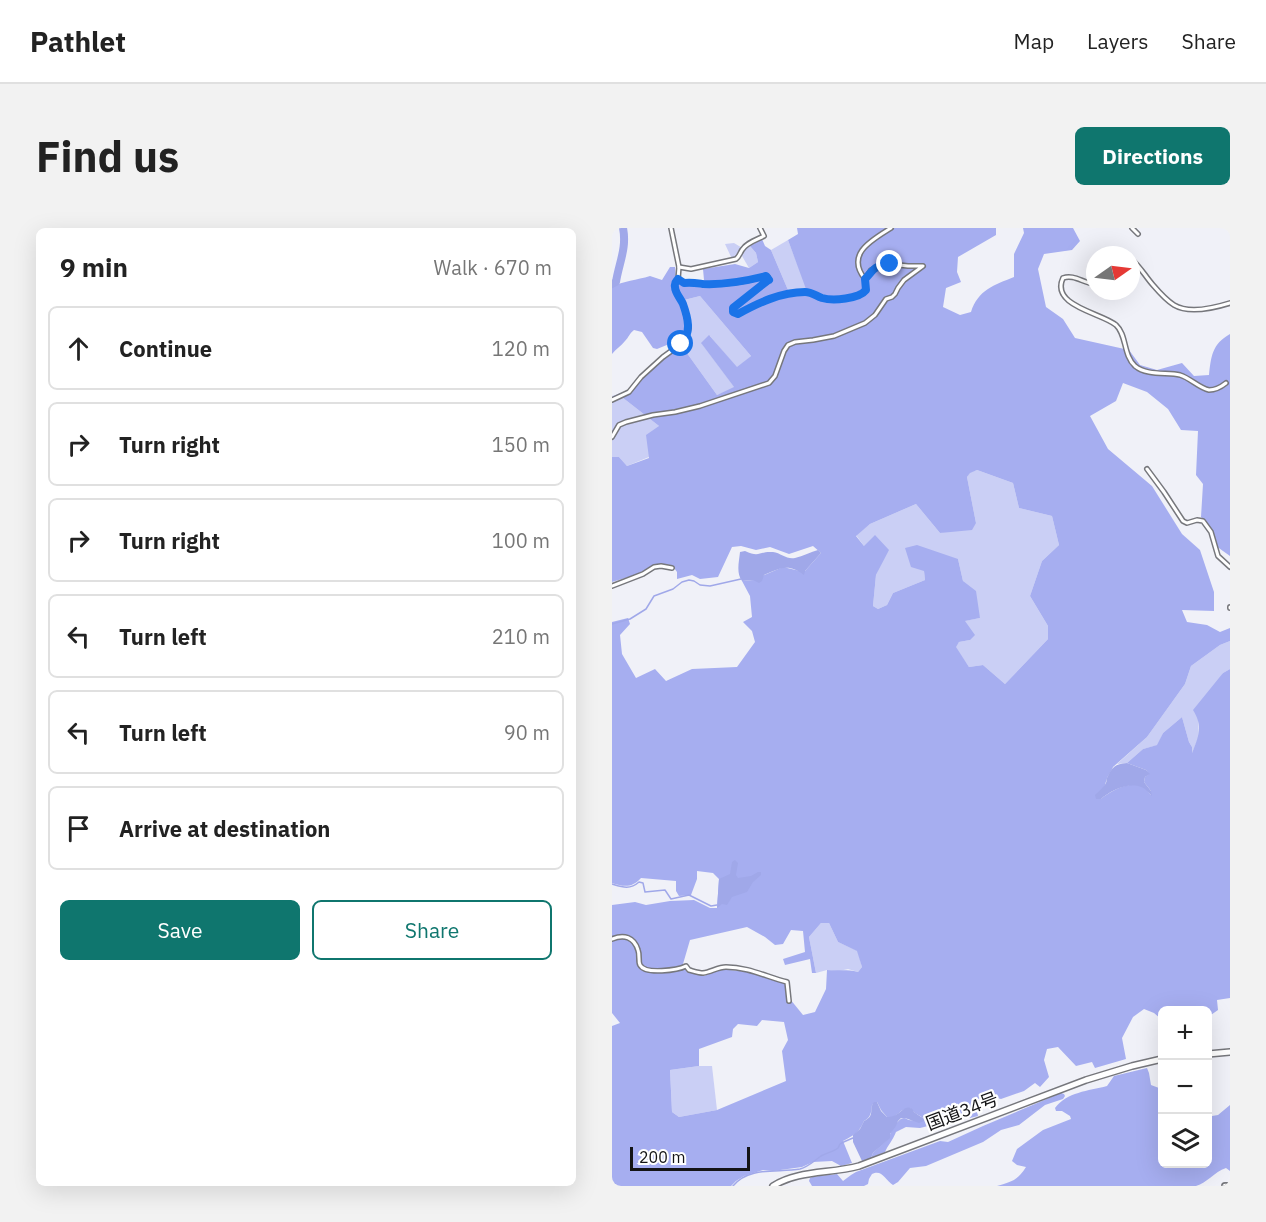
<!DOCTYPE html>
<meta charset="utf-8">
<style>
:root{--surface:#fff;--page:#f2f2f2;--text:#222;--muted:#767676;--line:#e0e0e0;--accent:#0f766e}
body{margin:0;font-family:"IBM Plex Sans","Noto Sans JP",sans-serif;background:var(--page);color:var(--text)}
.controls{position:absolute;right:18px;bottom:18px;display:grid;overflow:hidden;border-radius:9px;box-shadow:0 6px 24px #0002}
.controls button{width:54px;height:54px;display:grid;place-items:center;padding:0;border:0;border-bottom:2px solid var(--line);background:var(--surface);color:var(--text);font:30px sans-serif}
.compass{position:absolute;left:474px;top:18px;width:54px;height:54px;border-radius:50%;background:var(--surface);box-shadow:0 6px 24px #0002;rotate:76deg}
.scale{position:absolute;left:18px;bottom:15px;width:120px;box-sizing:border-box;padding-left:6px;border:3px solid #141416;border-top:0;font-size:16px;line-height:21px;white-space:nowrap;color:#141416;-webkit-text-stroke:4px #fff;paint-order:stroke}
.stop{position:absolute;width:18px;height:18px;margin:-14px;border:4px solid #1a73e8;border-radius:50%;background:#fff}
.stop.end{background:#1a73e8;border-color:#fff;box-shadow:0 2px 6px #0008}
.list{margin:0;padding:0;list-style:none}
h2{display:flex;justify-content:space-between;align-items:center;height:78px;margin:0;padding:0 24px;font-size:26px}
h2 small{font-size:20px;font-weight:400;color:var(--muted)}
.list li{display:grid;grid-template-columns:39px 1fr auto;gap:18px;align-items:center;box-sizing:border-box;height:84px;margin:0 12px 12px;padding:0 12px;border:2px solid var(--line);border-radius:9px}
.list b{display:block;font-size:22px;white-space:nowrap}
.list em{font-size:20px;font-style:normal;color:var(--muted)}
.actions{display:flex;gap:12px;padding:18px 24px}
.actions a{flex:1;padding:14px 0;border:2px solid var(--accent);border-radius:9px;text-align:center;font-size:21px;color:var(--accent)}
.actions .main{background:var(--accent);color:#fff}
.icon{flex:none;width:33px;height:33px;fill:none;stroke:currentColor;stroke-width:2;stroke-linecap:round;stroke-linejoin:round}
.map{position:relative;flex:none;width:618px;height:958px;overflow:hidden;border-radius:9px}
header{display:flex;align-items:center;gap:36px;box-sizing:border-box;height:84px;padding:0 30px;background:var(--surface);border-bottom:2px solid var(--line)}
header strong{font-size:28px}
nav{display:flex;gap:33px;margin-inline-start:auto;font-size:21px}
.intro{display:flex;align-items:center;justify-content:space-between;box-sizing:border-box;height:144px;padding:0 36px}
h1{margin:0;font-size:42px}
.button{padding:15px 27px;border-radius:9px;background:var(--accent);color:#fff;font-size:21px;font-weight:700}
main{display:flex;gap:36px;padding:0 36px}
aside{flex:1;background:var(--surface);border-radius:9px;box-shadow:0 6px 24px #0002}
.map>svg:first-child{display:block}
.green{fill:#cacff5}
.forest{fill:#a6aef0;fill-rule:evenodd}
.water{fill:#a0a8e9}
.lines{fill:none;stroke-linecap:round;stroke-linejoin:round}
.stream{stroke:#a0a8e9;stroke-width:1.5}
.river{stroke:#a0a8e9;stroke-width:8}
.minor-casing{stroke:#76777c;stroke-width:6}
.tertiary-casing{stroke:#76777c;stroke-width:8}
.trunk-casing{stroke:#76777c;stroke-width:8}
.minor{stroke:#fff;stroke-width:3}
.tertiary{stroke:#fff;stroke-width:4.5}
.trunk{stroke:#fff;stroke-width:5}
.route{stroke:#1a73e8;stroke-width:8}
.labels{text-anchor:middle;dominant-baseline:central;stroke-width:4.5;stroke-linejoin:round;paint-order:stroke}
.street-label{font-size:18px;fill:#141416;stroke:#fff}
</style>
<header>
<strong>Pathlet</strong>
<nav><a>Map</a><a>Layers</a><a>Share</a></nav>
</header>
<div class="intro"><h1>Find us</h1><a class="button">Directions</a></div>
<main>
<aside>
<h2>9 min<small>Walk · 670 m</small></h2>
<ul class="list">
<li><svg class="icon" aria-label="ahead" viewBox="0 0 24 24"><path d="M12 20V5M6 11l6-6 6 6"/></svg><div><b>Continue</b></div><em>120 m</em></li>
<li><svg class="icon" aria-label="right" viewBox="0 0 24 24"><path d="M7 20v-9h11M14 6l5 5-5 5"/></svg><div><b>Turn right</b></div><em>150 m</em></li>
<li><svg class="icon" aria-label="right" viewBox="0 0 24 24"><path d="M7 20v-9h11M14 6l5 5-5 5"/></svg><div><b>Turn right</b></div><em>100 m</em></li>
<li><svg class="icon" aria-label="left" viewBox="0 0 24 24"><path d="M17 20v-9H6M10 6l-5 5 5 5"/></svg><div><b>Turn left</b></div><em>210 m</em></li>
<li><svg class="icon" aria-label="left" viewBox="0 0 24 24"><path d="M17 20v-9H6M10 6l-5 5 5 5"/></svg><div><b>Turn left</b></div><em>90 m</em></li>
<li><svg class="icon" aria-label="arrive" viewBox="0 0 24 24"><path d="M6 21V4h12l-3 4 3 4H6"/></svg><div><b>Arrive at destination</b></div></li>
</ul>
<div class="actions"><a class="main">Save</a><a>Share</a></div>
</aside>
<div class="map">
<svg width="618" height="958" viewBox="0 0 618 958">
<rect width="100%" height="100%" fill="#f0f1f8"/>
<!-- green -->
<g class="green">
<path d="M176,12L195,61L176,62L159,22Z"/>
<path d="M122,15L132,21L138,18L144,25L146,34L137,40L130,28L120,31L113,16Z"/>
<path d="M88,68L139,128L125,140L98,108L90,116L123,160L105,167L67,114L68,73Z"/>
<path d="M6,166L47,198L37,229L15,238L7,229H0V168Z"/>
<path d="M365,242L401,255L407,280L440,288L447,317L430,333L418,368L436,398V411L393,456L371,437L357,439L343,419L347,414L358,412L352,393L368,390L351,353L346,331L312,343L313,352L281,365L275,377L266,381L261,378L264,347L276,322L252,318L244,307L258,296L304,276L328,305L364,295L355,249L358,244Z"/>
<path d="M618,413V441L611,445L586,491L587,508L579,528L580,519L577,514L570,489L551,505L546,517L531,521L515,535L505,536L535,509L573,456L579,438L608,417Z"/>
<path d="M209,695H217L226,714L246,723L250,739L246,744L236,741L227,743L215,742L204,745L197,709Z"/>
<path d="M87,838H100L105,882L67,889L60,884L58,842Z"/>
</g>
<!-- forest -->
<g class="forest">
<path d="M185,0H384V7L346,29L345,44L349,54L334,60L331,79L348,87L359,84C366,62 382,57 402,49V26L412,5L411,0H461L468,13L460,22L432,26L426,41L434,79L451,91L463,110L517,122L528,137L545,142L570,135L582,148L597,147C599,129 600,116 618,106V328L604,318L600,301L589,289L591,256L584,247L586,203L569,202L556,181L535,164L511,155L504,173L478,188L496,221L540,258L570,306L588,322L602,364V383L570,382L575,394L595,397L608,404L618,400V413L608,417L579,438L573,456L535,509L501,539C500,542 498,545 496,548C493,554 492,564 489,571C498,563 519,552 532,559C535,561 536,564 539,567V563L532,554L533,549L537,546L534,542L515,535L531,521L545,517L551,505L570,489L577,514L580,519V525C587,508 591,498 581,482L611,445L618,441V770L605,772L606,782L596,789V782H550V802L547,803L549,791L542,785L532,781L521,789L510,810L514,831L483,840L480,834L464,838L446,819L435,821L432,832L437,849L428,859L423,855L412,863L389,871L373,867L363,873L366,888L358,890L354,886L328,892L320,897L308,900L294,899L284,904C281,912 276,917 273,924L259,930L261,925L277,910C278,904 286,890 292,890C294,890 296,892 297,892C302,893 308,891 313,891L303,885L298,880C295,881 291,881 288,884C283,888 282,890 275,889L269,882L265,874L260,877C259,885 259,889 252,893C247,905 242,907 231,913L240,935L229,938L220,933L201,934L190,939L161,943L151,942L132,948L124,953L119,958H0V798L8,795L0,785V677L23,674L34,677L58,673L82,672L98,680H105L107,651L101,645L85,643V651L79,667L67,668L64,663V653L29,650C20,660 12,659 0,655V394L16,390L18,396L8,407L10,426L24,450L43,441L54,453L80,441L125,439L143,414L140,403L131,394L140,389L138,368L130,353L141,352L171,339L188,343H193L209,325L201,318L177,326L158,319L144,322L129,318L120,319L106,349L88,351L80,347L65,351V344L60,337L45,336L23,347L0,354V229H7L15,238L37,230L34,207L47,198L6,166L18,162L32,145L49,132L67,114L105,167L122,159L89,115L97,107L125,139L139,128L88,68L68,73L74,100L67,112L45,121L41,120L30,104L22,102C17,106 17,109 13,113C9,118 4,121 0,126V59C11,53 25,52 38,48L50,52L58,39H63L64,52L71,58L88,56L92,52L91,41L123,36L137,40L146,34L144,25L138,18L150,11L153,18L159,22L176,62L194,61L176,12L186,6ZM365,242L401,255L407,280L440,288L447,317L430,333L418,368L436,398V411L393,456L371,437L357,439L344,419L347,414L358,412L363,407L353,393L368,390L364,363L351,353L346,331L305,317L293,320L299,339L312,343L313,352L281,365L275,377L266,381L261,378L264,347L277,322L263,307L252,318L244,308L258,296L304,276L328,305L360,302L364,295L355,249L358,245ZM209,695H217L226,714L245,723L250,739L246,744C235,741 226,743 215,742L214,761L203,784L191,787L178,771L177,757L137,744L108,741L92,748L75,744L71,736L78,712L135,699L153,709L163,717L171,716L179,702L191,703L193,724L171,731L173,737L198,731L200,745H204L197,709ZM150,792L172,794L176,812L170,823L174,853L105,882L67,889L60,884L58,842L87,838V821L120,809L121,801L126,796L145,798Z"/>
<path d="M535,840L537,845L539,857L547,860H550V936H596V873L598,886L600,888L606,887L618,877V943L614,940C602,944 595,955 584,958H385C400,953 405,953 414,939L405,937L400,933L405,921L431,902L459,891L458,888L450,883H444L443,880C455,864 476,863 495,858L502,848Z"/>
<path d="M449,865L452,866L453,868L451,871L433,877L407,897L389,902L371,914L314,938L298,940L286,954L281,957C273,952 270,941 260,946L257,951L256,956L252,958H200L197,953L198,950C205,947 216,948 225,946L231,953L239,947L244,944L328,913L336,914L371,898Z"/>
</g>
<!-- water -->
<g class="water">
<path d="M206,322L209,325L193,343L192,347C177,335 168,340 152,347L150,353L147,355L141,352L130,353C124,345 127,334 128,324L133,323C148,330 147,323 161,324C169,325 175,332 183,330C191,328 199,324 206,322Z"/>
<path d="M515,535L534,542L538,546L533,549L532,554L539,563L540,568C536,564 533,560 529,559C516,554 498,563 489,571H484L483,567C486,564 492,559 494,555C495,553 494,551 495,550C500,539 503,536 515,535Z"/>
<path d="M123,632L126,635L124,647L126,650L139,648L146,644H149V647L141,654L135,664L120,669L115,677L110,676L105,680L107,651L118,646L120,634Z"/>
<path d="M262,874H265L269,883L275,889C287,890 291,877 298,880C300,880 301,882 302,884C306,887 311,890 315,892L307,895L293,890H289L286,893L284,898L278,906V910L261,925L259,930L250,933L241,914V907L248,901L252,893C264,887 256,882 262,874Z"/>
</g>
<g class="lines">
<!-- stream -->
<g class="stream">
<path d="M0,396L18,391L34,381L42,368L61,361L70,354L77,352L82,353L88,357L98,358L129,351"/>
<path d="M0,656C10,659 18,662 27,654L31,655L33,664L53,662L59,671L77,667L99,678L105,677"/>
<path d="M121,958C137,938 166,945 188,941C196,939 202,933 209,928C214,925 221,924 226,920C227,919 227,917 228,916C232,913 237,912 241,910"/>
</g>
<!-- river -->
<path class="river" d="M0,56L4,54C7,35 15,20 11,0"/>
<!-- minor casing -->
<g class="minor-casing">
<g id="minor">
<path d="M520,0L526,6"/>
<path d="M519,31C528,38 533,48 541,57C547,64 554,72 562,77C577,86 602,80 618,75"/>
<path d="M67,39L79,41L124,31C127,29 128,25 130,22C134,15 144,12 152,8L148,0"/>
<path d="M66,51L72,55C78,54 84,55 91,56C111,57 133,54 152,48L156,49L157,52L121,80V84L126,86C146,75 169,64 192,64C200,64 204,68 210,70C221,73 247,71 254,62L253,51C233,26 260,12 279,0"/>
<path d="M483,56C471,55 462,46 451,50C438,78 490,85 504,97C515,107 511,127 523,138C535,148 555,144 568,147C578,150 587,160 597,162C604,162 609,159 614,155"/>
<path d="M0,172L17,164L29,149L51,129L69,116L75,107L77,100L75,91L71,76L63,61V56L66,51L67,39L59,0"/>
<path d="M0,209L7,197L14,194L41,187L63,184L88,178L157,155L163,148L172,123L176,117L183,114L201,112L222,108L253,95L263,87L274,71L280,69L283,66L286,60L292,52L311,38H296L278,36L268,37L259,42L253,51"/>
<path d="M535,241L552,264L571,293L575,295L585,292L591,293L599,304L606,328L618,339"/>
<path d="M0,358L31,346L42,339L49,338L60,340"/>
<path d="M618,380V379"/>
<path d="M0,711C12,706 22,709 26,722C28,727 26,733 28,737C33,747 66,742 74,738L77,742C81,743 87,745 91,745C99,744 106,739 114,739C136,739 155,749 175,754L177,773"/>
</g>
</g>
<!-- tertiary casing -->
<g class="tertiary-casing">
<path id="tertiary" d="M613,958H616"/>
</g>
<!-- trunk casing -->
<g class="trunk-casing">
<g id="trunk">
<path d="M596,826L618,824"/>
<path d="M161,958C186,942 218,946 247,938L474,852L520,838L550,831"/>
</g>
</g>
<!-- minor -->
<use href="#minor" class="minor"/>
<!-- tertiary -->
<use href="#tertiary" class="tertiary"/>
<!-- trunk -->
<use href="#trunk" class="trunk"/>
</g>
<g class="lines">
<!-- route -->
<path class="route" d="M69,116C80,105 76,90 71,76C69,71 63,65 63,59C62,54 64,54 66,51L72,55C79,54 84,55 91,56C112,57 134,53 154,48L157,52L155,53L121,80V84L126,86C146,75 169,64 193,64C200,64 204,68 210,70C221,73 247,71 254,62L253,51C264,39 261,39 278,36"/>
</g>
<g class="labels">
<!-- street labels -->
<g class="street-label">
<text transform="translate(350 883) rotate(-21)">国道34号</text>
</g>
</g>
</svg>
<div class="controls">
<button>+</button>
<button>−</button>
<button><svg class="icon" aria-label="layers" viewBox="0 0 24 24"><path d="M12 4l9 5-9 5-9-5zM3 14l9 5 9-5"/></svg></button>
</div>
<svg class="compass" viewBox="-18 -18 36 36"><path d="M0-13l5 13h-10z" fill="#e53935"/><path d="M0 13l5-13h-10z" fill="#767676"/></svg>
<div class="scale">200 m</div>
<div class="stop" style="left:69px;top:116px"></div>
<div class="stop end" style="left:278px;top:36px"></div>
</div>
</main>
